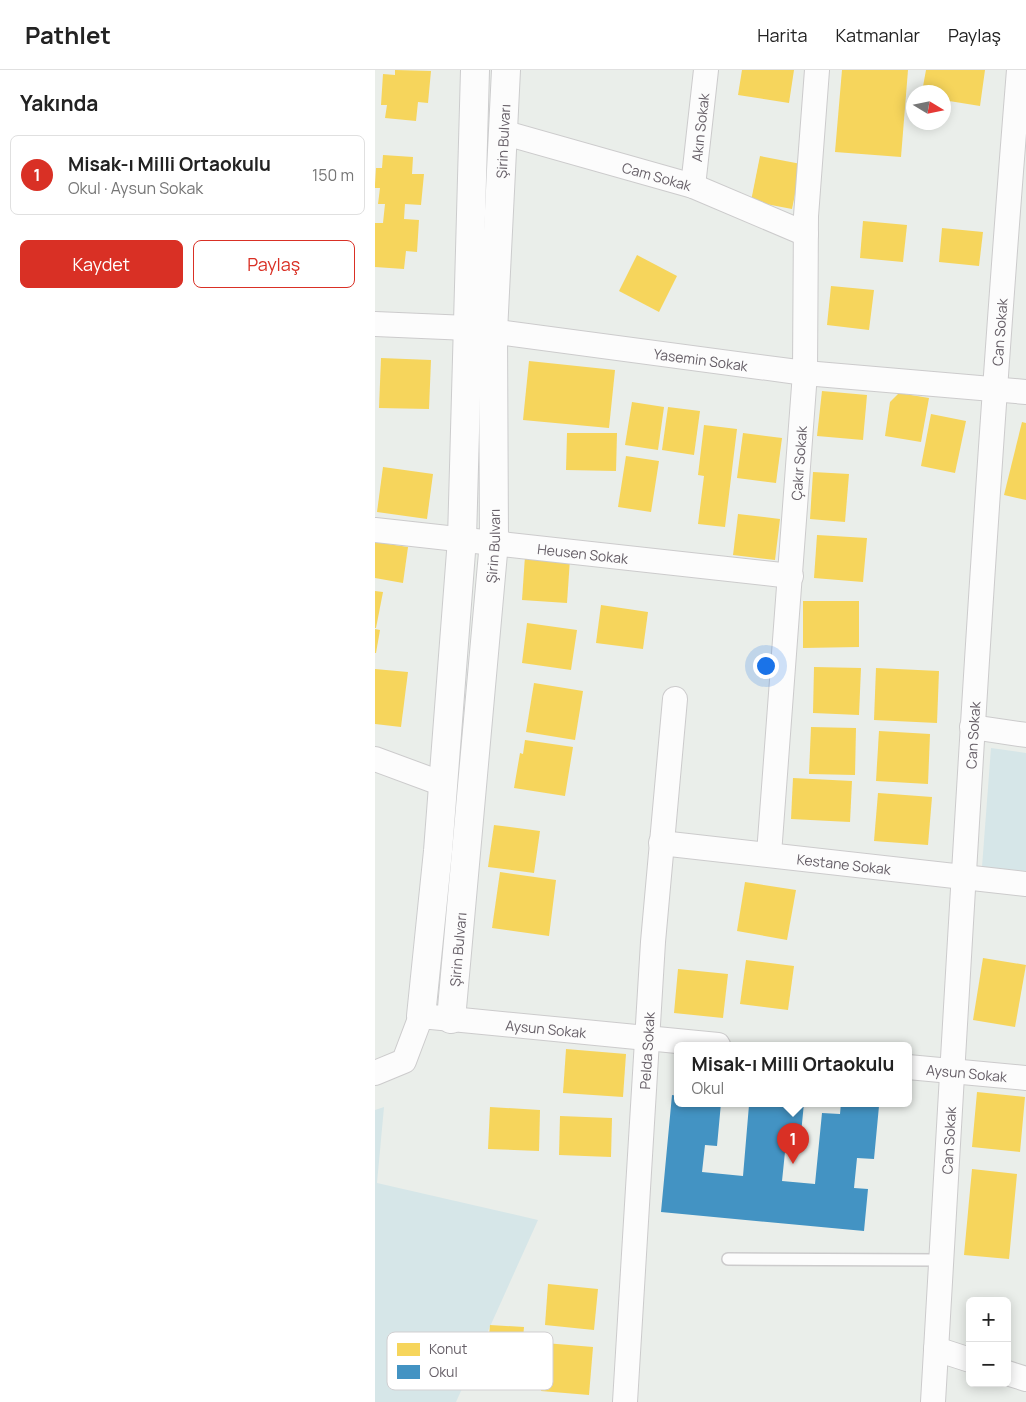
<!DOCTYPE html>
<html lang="tr">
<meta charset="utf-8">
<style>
:root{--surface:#fff;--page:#f2f2f2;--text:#222;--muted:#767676;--line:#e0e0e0;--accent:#d93025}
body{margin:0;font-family:Manrope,sans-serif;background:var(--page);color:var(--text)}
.controls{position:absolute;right:15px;bottom:15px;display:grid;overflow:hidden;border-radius:8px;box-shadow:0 2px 12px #0003}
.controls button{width:45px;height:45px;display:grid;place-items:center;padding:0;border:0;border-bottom:1px solid var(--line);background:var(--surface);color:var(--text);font:25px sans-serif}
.compass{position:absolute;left:531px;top:15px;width:45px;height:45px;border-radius:50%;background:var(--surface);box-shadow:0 2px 12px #0003;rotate:100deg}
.you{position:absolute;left:390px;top:595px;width:18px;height:18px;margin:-12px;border:4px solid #fff;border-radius:50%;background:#1a73e8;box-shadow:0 0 0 8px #1a73e833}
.badge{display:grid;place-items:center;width:32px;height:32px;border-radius:50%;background:var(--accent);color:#fff;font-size:16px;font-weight:700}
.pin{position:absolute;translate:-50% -41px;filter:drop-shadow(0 1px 2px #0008)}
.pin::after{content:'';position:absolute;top:26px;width:18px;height:15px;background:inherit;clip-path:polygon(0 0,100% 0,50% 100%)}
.popup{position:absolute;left:299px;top:972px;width:238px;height:65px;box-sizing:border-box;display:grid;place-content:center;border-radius:8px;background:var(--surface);filter:drop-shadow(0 1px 4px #0005);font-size:16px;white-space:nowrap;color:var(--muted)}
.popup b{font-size:19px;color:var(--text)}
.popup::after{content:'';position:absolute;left:50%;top:100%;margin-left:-10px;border:10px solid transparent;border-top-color:var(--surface)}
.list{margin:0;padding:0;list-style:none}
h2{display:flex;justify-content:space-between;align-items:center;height:65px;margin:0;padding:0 20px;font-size:21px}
h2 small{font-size:16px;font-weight:400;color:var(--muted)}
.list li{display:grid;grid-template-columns:32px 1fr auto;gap:15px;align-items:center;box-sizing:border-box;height:80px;margin:0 10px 10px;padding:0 10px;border:1px solid var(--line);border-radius:8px}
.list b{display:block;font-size:19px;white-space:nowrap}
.list p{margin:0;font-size:16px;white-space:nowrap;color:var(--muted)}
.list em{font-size:16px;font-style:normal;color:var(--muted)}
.actions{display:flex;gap:10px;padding:15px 20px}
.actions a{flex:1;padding:11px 0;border:1px solid var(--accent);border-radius:8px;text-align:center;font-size:18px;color:var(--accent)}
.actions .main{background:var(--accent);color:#fff}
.map{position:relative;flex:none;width:651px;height:1332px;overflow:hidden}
header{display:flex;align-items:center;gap:30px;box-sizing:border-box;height:70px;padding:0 25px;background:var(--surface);border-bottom:1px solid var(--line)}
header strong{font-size:24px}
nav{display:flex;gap:28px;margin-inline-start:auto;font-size:18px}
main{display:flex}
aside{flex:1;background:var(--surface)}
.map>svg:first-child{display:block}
.green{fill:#d6e6e8}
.homes{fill:#f6d55c}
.schools{fill:#4393c3}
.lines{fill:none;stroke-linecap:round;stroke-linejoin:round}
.service-casing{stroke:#cccbcc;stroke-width:14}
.minor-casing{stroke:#cccbcc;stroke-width:26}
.secondary-casing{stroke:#cccccd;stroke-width:30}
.service{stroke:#fcfcfc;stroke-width:11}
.minor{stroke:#fcfcfc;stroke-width:24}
.secondary{stroke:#fcfcfc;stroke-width:28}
.labels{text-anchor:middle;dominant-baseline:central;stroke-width:5;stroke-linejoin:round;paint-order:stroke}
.street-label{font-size:14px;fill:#665f67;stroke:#fff}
.key{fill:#fff;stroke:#d1cfd1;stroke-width:1}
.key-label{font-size:14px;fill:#665f67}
</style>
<header>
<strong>Pathlet</strong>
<nav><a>Harita</a><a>Katmanlar</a><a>Paylaş</a></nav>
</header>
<main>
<aside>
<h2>Yakında<small></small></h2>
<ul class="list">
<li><span class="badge">1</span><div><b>Misak-ı Milli Ortaokulu</b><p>Okul · Aysun Sokak</p></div><em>150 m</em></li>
</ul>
<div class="actions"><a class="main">Kaydet</a><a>Paylaş</a></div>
</aside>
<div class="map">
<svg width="651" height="1332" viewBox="0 0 651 1332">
<rect width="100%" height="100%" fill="#eaeeea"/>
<!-- green -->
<g class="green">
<path d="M616,678L651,683V801L607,797Z"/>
<path d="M9,1037L2,1113L163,1150L81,1332H0V1040Z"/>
</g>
<!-- homes -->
<g class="homes">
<path d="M20,0L56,1L53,33L43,32L41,51L10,48L12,35H6L8,4L20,5Z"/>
<path d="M367,0H419L414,33L363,25Z"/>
<path d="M467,0H533L526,87L460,82Z"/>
<path d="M551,0H610L605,36L568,30V22H547Z"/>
<path d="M8,85L38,87L37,104H49L46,135L30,134L29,149L44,150L42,182L31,181L29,199L0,197V153H8L10,134H3L5,118H0V114L1,98H7Z"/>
<path d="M385,86L426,94L417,139L376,131Z"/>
<path d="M488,151L532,155L528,192L485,188Z"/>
<path d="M567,158L608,162L604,196L564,192Z"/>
<path d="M262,185L302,206L284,242L244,221Z"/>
<path d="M456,216L499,220L494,260L452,255Z"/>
<path d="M6,288L56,290L54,339L4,338Z"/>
<path d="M154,291L240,300L234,358L148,350Z"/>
<path d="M447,321L492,325L488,370L442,366Z"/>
<path d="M524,323L554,328L546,372L510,366L515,332Z"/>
<path d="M257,332L289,337L283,380L250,375Z"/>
<path d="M293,337L325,341L319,385L287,380Z"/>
<path d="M556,344L591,351L580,403L546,396Z"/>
<path d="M647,352L651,353V430L629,425Z"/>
<path d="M329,355L362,359L350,457L323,454L329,406L323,405Z"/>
<path d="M192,363H242L241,401L191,400Z"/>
<path d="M368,363L407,368L401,413L362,408Z"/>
<path d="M251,386L284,391L276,442L243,437Z"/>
<path d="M8,397L58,404L52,449L2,442Z"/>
<path d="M438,402L474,404L470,452L435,449Z"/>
<path d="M363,444L405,449L400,490L358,485Z"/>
<path d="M442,465L492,468L488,512L439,508Z"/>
<path d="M0,472L33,477L28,513L0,508Z"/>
<path d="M150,486L195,489L192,533L147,530Z"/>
<path d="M0,521L8,522L1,558H0Z"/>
<path d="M428,531H484V577L428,578Z"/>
<path d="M226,535L273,542L268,579L221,573Z"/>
<path d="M152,553L202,560L196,600L147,593Z"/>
<path d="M0,559L5,560L1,583H0Z"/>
<path d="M439,597L486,598L484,645L438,643Z"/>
<path d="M501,598L564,601L562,653L499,650Z"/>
<path d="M0,599L33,602L26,657L0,654Z"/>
<path d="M159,613L208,621L200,670L151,662Z"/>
<path d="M436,657L481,658L480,705L434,704Z"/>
<path d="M504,661L555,664L553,714L501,711Z"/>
<path d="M150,670L198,677L190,726L139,718L145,683L148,684Z"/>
<path d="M418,708L477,711L475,752L416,749Z"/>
<path d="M503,723L557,727L553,775L499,771Z"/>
<path d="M119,755L165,761L159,803L113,797Z"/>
<path d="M125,802L181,810L174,866L117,858Z"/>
<path d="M370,812L421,820L412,870L362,861Z"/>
<path d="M608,888L651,895L640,957L598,950Z"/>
<path d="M371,890L419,896L413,940L365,934Z"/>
<path d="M303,899L353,904L348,948L299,943Z"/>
<path d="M191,979L251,984L248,1027L188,1023Z"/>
<path d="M602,1022L650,1027L645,1082L597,1077Z"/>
<path d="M115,1037L165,1040L164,1081L113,1079Z"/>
<path d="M185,1046L237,1048L236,1087L184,1085Z"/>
<path d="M597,1099L642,1104L634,1189L589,1185Z"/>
<path d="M173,1214L223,1219L219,1260L170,1255Z"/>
<path d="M115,1255L149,1257L144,1312L110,1309Z"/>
<path d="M170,1273L218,1277L214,1325L166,1321Z"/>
</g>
<!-- schools -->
<path class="schools" d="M297,1025L303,1026V1033H346L342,1076L330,1075L327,1102L368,1106L374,1035L392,1037L393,1033H429L424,1084L410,1082L407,1111L440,1114L447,1043L465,1044L466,1033L504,1036L499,1089L482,1088L479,1118L493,1119L489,1161L286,1142Z"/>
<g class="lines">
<!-- service casing -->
<g class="service-casing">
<path id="service" d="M353,1189L566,1190"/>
</g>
<!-- minor casing -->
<g class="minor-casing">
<g id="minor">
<path id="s1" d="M127,62L318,116L431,164"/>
<path id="s2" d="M318,116L331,0"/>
<path id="s3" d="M0,254L93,258L430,303L651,322"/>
<path id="s4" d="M0,460L416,506"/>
<path d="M597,657L651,665"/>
<path d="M0,689L57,710L68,712"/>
<path id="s5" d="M286,773L651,814"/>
<path id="s6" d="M394,784L430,303L431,146L442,0"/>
<path id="s7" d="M533,997L651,1008"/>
<path id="s8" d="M0,1003L29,991L46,946L343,975"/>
<path d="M561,1279L595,1290"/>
<path d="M632,1303L651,1309"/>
<path id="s9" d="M250,1332L278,872L300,629"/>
<path id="s10" d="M558,1332C584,888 608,444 644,0"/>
</g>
</g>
<!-- secondary casing -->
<g class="secondary-casing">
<g id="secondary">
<path d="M46,946L63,781L87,469L100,0"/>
<path id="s11" d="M76,949L119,472L118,262L131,0"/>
</g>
</g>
<!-- service -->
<use href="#service" class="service"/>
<!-- minor -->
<use href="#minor" class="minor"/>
<!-- secondary -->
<use href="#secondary" class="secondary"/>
</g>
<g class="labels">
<!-- street labels -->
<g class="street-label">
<text stroke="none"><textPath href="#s2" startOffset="59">Akın Sokak</textPath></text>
<text stroke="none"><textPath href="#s11" startOffset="880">Şirin Bulvarı</textPath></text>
<text stroke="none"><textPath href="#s1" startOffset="161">Cam Sokak</textPath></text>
<text stroke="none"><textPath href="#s10" startOffset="1072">Can Sokak</textPath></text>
<text stroke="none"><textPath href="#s3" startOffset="328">Yasemin Sokak</textPath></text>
<text stroke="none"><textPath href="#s6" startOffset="392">Çakır Sokak</textPath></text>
<text stroke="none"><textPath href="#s11" startOffset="475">Şirin Bulvarı</textPath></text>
<text stroke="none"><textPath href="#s4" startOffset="209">Heusen Sokak</textPath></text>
<text stroke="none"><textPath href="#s10" startOffset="668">Can Sokak</textPath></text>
<text stroke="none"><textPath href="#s5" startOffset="184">Kestane Sokak</textPath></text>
<text stroke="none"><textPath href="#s11" startOffset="70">Şirin Bulvarı</textPath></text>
<text stroke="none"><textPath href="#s8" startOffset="205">Aysun Sokak</textPath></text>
<text stroke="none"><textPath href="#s9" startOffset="352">Pelda Sokak</textPath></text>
<text stroke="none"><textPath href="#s7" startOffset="59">Aysun Sokak</textPath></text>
<text stroke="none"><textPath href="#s10" startOffset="262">Can Sokak</textPath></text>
</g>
</g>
<!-- legend -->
<rect x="12" y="1262" width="166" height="58" rx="8" class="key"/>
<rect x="22" y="1273" width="23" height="13" fill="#f6d55c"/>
<rect x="22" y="1295" width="23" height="14" fill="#4393c3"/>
<g class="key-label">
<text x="54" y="1284">Konut</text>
<text x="54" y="1307">Okul</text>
</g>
</svg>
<div class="controls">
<button>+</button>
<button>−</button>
</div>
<svg class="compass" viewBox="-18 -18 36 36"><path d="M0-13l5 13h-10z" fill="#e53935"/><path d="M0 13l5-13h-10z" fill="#767676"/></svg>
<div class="you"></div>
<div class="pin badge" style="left:418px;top:1094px">1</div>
<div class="popup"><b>Misak-ı Milli Ortaokulu</b>Okul</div>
</div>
</main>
